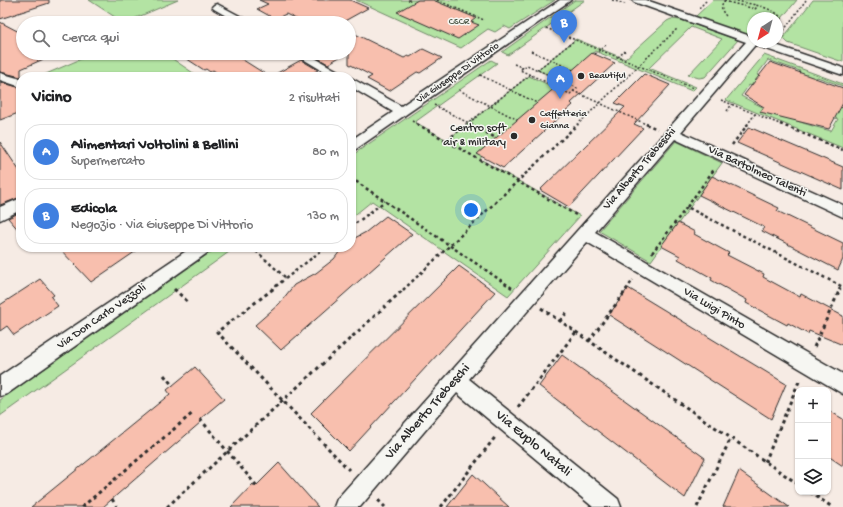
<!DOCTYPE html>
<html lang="it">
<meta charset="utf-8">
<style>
:root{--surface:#fff;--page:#f2f2f2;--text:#202124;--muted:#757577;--line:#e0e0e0;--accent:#2b2b2b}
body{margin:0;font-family:"Gochi Hand",sans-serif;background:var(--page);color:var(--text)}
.controls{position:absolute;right:12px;bottom:12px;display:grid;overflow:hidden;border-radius:8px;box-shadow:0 1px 3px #0004}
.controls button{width:36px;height:36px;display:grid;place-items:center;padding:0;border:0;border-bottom:1px solid var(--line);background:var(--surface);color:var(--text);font:20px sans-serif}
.compass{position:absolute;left:747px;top:12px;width:36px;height:36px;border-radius:50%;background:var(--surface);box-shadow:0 1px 3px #0004;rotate:216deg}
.you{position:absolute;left:471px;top:210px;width:14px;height:14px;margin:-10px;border:3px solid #fff;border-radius:50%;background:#1a73e8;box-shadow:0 0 0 6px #1a73e833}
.badge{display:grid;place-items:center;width:26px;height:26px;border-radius:50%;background:var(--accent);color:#fff;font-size:13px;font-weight:700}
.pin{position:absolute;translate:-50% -33px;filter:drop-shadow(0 1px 2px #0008)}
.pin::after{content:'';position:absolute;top:21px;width:14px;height:12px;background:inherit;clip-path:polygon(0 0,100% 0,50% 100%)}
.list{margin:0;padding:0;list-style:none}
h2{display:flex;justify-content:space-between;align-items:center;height:52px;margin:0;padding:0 16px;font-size:17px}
h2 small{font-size:13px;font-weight:400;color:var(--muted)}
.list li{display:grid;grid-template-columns:26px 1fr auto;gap:12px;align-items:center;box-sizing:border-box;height:56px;margin:0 8px 8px;padding:0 8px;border:1px solid var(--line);border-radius:16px}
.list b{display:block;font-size:15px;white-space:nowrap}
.list p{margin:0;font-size:13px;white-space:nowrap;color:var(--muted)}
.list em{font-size:13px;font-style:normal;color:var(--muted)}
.icon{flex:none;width:22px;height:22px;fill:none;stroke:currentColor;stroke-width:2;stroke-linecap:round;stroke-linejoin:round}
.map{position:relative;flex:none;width:843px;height:507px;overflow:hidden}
.search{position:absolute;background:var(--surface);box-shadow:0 1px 3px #0004;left:16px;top:16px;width:340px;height:44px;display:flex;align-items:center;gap:10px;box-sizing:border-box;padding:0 14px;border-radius:22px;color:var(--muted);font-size:15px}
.panel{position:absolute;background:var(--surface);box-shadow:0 1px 3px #0004;left:16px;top:72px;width:340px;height:180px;border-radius:16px}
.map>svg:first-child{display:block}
.green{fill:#b3e3a3;stroke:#6f8767}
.building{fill:#f8bfae;stroke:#2b2b2b}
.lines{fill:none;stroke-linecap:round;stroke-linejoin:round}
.minor-casing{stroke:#2b2b2b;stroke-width:3}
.path-far2{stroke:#2b2b2b;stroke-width:1.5;stroke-dasharray:2 2;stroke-linecap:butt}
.path-far1{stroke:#2b2b2b;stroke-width:2.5;stroke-dasharray:3 3;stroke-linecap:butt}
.path{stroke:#2b2b2b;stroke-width:3;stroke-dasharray:3.5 3.5;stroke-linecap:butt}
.minor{fill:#f6f6f2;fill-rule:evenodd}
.poi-dot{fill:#2b2b2b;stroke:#f6f6f2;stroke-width:1.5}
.labels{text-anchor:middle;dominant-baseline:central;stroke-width:3;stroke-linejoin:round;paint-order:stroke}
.far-park-label{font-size:10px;fill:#4d5949;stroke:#f6f6f2}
.far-street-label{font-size:10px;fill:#2b2b2b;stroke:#f6f6f2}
.far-poi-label{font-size:10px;fill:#2b2b2b;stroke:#f6f6f2;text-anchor:start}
.poi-label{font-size:12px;fill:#2b2b2b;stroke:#f6f6f2;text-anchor:end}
.street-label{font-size:12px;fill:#2b2b2b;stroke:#f6f6f2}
.near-street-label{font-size:14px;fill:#2b2b2b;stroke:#f6f6f2}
</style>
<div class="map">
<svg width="843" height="507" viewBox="0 0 843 507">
<rect width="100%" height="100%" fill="#f6ebe4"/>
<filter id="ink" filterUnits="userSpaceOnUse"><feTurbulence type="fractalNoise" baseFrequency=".025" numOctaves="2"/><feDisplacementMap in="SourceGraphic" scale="8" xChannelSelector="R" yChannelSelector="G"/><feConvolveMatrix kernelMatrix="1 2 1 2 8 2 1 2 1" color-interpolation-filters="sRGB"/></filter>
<g filter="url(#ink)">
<!-- green -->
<g class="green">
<path d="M89,0H178L124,23Z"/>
<path d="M356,0H555L510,29L504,26L495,32L488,29L461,48Z"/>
<path d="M575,0H585L508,55L502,52Z"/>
<path d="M713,0H797L777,24V18H753V37L695,17Z"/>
<path d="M813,0H843V62L788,43L783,38Z"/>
<path d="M671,19L681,20L738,40L705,77L699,78L688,75L722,39L691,27L649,68L696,87L692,91L595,51L561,80L537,70L576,39L625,59L667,21Z"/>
<path d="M95,53H164L199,77H39Z"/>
<path d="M764,55L843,84V86L817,77L813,83L796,77L800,71L768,60L757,75L771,80L764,90L749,85L741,96C770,112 799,123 831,131L838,119L820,112L827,101L843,107V148L726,100Z"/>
<path d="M491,60L497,63L415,122L447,140L529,76L556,88L477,154L482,156L480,159L580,216L508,296L372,201L351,218V156Z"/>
<path d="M676,141L722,163L651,261L599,231Z"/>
<path d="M218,247H236L0,416V400Z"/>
</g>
<!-- building -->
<g class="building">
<path d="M0,0H49V3L0,19Z"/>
<path d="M259,0H350L368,8L341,23H304L286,14L275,19L257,9L268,4Z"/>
<path d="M418,0H433L440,3L476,18L471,22L479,25L458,39L397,12Z"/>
<path d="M0,22L23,34V53H57L21,69V77L0,72Z"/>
<path d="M349,31L404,58L408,56L410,57L423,49L442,58L420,73L417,72L389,91L367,79L372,76L349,64Z"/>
<path d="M178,53H232L270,77H223L213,70L210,72L206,69L204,70Z"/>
<path d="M313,53H346L328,64L311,54Z"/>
<path d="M592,53L615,63L571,103L573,105L503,168L477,154L563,81L561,80Z"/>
<path d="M301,60L318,70L305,77H270Z"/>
<path d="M770,62L843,88V103L829,129L760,112L764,107L744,95Z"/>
<path d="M644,74L670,85L634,124L643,128L569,207L540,190L625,107L615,103Z"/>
<path d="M0,82L21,88V112L0,120Z"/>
<path d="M749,127L843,167V190L737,143Z"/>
<path d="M0,142L21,173V197L0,205Z"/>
<path d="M712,176L779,208L777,211L843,243V259L838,270L762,231L764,227L699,195Z"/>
<path d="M21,212V233L8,218Z"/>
<path d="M386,216L412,234L281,350L255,325L279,304L294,285L316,273L334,259L343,247H351V240L366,232Z"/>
<path d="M678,223L695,232L694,234L729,253L727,255L764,274L763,277L800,297L801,294L843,316V345L809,331L808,334L788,323L787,325L746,303L747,300L711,280L712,278L678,259L680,256L661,246Z"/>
<path d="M58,247H142L91,282Z"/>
<path d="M459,266L495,292L349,451L311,413Z"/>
<path d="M40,279L54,295L51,297L58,306L14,335L7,326L0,331V305Z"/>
<path d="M628,288L786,384L771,419L609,315Z"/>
<path d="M562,355L705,458L685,498L539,386Z"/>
<path d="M195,367L224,399L200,419L201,422L103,507H31L170,394L167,390Z"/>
<path d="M828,410L843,419V466L828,456Z"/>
<path d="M279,463L318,507H231L253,484L255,487Z"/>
<path d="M739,471L789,507H723Z"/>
<path d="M473,474L509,507H447Z"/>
</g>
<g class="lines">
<!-- minor casing -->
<g class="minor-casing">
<g id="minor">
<path d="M560,0H571L356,149L351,150V140L393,112L351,87V78L401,106Z"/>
<path d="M632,0H646L753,37V42H767L843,68V75L755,45L681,132L843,205V217L675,139L595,232L843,374V394L587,242L469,379L618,499L621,507H593L457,393L360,507H334L337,499L746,42L634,2Z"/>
<path d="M217,4L249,21L250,23H238L214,9L212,7L214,5Z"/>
<path d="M293,53H306L345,75L347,77H333Z"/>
<path d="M0,73L21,79V87L0,80Z"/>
<path d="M21,198V210L0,220V207Z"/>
<path d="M192,247H212L210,251L7,394L0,396V376Z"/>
</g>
</g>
<!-- path-far2 -->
<g class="path-far2">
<path d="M408,0H410"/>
<path d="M437,0L484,20"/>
<path d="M612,0L625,4"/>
<path d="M725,0C720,5 721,11 726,16"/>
<path d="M733,0C748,4 774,6 783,20L777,29"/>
<path d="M724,1L755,9L757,7"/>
<path d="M699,8L707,0"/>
<path d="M546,28L600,50L607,44"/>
<path d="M779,37L806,0"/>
<path d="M531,51L573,70"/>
<path d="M595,54L600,50L693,88"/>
<path d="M618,57L625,51"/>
<path d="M514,64L524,68"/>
<path d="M537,70L575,40"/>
<path d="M480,75L537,103"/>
<path d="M559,88L520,70L527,65L562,81"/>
<path d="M559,89L570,94L577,88L563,81"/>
<path d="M459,90L518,120"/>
<path d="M573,91L648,125"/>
<path d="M721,100L782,125"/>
<path d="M434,105L472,125"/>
<path d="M727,111L732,104"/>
<path d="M412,121L419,125"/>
<path d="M466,125L530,75"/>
<path d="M577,125L678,28"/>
<path d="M747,125L755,114"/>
</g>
<!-- path-far1 -->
<g class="path-far1">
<path d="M417,124L578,216"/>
<path d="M470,124L496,138"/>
<path d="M646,124L657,129"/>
<path d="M780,124L843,150"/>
<path d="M447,140L467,124"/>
<path d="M732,145L748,124"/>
<path d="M351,178L512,288"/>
<path d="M687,207L715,168"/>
<path d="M351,227L385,201"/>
<path d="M256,251L286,278"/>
<path d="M652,253L687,207L843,287"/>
<path d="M271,290L326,247"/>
<path d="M403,290L578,124"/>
<path d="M626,290L633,280"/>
<path d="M839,290L841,286"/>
</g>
<!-- path -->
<g class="path">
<path d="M174,289L188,302"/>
<path d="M273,289L217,332L349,470"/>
<path d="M541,308L798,484"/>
<path d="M560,321L568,311"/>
<path d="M589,341L627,289"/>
<path d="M814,347L840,289"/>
<path d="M164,375L173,386"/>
<path d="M518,407L576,332"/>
<path d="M200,419L256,485"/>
<path d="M765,462L800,379"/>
<path d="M810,492L832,507"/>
<path d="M112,499L117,507"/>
<path d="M378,500L385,507"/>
<path d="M82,507L194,412"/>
<path d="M167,507L404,289"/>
<path d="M441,507L496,436"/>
<path d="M697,507L731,438"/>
</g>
<!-- minor -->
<use href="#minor" class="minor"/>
</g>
</g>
<!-- markers -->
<g class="poi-dot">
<circle cx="581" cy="76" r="4"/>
<circle cx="532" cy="120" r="4"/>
<circle cx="514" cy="136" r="4"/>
</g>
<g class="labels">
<!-- far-park labels -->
<g class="far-park-label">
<text x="459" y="22">CSCR</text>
</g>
<!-- far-street labels -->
<g class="far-street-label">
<text transform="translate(458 73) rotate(-35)">Via Giuseppe Di Vittorio</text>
</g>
<!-- far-poi labels -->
<g class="far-poi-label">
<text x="589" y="76">Beautiful</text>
<text x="540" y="114">Caffetteria<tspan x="540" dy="12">Gianna</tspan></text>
</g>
<!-- poi labels -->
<g class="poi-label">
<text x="506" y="129">Centro soft<tspan x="506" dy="14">air &amp; military</tspan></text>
</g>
<!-- street labels -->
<g class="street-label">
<text transform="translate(640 169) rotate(-49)">Via Alberto Trebeschi</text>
<text transform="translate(757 172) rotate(25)">Via Bartolmeo Talenti</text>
<text transform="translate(714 309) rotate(31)">Via Luigi Pinto</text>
<text transform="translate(102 317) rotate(-35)">Via Don Carlo Vezzoli</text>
</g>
<!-- near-street labels -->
<g class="near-street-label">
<text transform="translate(428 412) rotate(-49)">Via Alberto Trebeschi</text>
<text transform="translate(533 444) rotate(40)">Via Euplo Natali</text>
</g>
</g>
</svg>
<div class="controls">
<button>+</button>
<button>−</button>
<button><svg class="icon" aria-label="layers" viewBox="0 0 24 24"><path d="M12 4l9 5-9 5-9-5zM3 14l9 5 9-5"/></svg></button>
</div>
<svg class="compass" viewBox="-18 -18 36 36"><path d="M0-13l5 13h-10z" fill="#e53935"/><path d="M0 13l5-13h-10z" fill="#757577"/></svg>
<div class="you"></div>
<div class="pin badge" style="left:560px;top:99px;background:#3f7fe0">A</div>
<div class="pin badge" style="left:564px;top:43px;background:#3f7fe0">B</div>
<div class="search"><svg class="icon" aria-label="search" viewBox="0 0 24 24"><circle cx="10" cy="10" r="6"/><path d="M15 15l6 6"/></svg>Cerca qui</div>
<section class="panel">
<h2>Vicino<small>2 risultati</small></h2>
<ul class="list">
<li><span class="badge" style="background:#3f7fe0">A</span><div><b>Alimentari Voltolini &amp; Bellini</b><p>Supermercato</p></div><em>80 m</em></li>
<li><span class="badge" style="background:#3f7fe0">B</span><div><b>Edicola</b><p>Negozio · Via Giuseppe Di Vittorio</p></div><em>130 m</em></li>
</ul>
</section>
</div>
